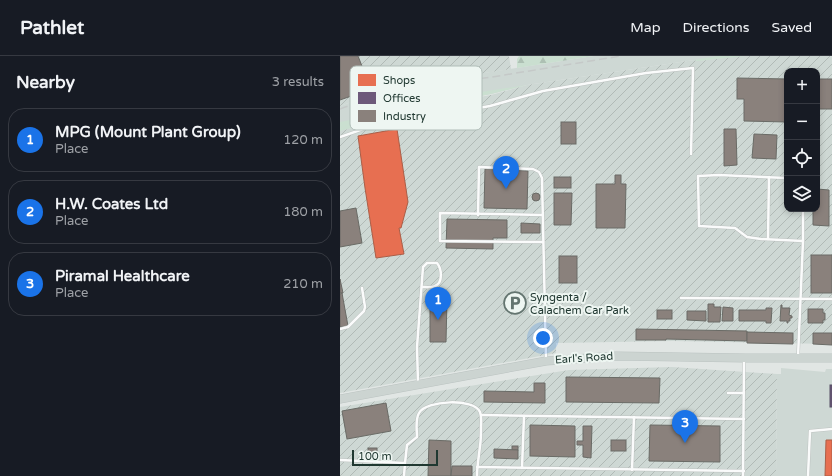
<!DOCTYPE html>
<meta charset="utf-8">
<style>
:root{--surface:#171b24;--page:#20242c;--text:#f1f3f6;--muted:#9ea1a6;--line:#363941;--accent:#1a73e8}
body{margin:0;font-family:"Varela Round",sans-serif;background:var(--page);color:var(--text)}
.controls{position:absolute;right:12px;top:12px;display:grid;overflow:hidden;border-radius:8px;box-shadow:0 2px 6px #0003}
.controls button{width:36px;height:36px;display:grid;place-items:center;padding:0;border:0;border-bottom:1px solid var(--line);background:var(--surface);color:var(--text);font:20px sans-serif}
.scale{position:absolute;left:12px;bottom:10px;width:86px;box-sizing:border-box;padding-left:4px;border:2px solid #203831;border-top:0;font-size:11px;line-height:14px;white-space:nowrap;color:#203831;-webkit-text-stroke:3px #eef6f2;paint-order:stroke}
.you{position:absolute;left:203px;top:282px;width:14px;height:14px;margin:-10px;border:3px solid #fff;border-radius:50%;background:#1a73e8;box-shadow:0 0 0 6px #1a73e833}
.badge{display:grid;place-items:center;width:26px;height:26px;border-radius:50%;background:var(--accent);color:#fff;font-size:13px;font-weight:700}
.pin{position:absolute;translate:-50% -33px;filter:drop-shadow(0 1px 2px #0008)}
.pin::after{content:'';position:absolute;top:21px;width:14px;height:12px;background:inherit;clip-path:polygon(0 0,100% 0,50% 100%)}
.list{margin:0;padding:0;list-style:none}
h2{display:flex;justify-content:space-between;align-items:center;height:52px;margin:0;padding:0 16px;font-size:17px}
h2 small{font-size:13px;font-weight:400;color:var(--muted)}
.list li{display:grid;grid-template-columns:26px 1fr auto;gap:12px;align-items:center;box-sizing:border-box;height:64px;margin:0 8px 8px;padding:0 8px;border:1px solid var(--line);border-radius:16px}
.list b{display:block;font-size:15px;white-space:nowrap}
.list p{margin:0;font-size:13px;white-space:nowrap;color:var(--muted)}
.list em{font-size:13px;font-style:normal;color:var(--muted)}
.icon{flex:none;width:22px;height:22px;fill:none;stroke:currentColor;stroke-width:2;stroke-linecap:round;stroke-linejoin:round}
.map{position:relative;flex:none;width:492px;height:420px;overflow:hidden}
header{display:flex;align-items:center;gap:24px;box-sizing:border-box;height:56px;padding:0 20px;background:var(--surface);border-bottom:1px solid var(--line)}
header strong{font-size:19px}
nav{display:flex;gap:22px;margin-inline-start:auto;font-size:14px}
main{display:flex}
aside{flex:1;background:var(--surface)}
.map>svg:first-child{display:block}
.built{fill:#ced8d4}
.industrial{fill:url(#industrial-furrows);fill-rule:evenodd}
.grass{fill:#cadfd0}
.forest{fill:url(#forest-firs)}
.shops{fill:#e76f51;stroke:#ab5e47}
.offices{fill:#6d597a;stroke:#564f64}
.industry{fill:#8a817c;stroke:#6a6b66}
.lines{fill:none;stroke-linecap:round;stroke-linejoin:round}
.lane-casing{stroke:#bec3c1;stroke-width:3.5}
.primary-casing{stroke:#bbc3c1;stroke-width:9}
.lane{stroke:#fafbfb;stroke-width:2.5}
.primary{stroke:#ccd4d1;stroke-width:8}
.rail{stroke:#c5c9c8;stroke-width:1.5;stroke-dasharray:8 4;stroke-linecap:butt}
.labels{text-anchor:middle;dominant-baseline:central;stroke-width:4;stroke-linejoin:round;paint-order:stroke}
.poi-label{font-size:11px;fill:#203831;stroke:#eef6f2;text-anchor:start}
.street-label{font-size:11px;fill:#203831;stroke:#eef6f2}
.key{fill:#eef6f2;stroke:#b0bdb8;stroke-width:1}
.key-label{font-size:11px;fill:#203831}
</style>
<header>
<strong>Pathlet</strong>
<nav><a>Map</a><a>Directions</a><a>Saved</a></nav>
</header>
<main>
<aside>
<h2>Nearby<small>3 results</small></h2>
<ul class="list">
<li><span class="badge">1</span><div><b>MPG (Mount Plant Group)</b><p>Place</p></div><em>120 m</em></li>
<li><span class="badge">2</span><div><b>H.W. Coates Ltd</b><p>Place</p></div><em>180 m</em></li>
<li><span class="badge">3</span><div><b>Piramal Healthcare</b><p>Place</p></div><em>210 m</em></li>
</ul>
</aside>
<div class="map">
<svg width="492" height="420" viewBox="0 0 492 420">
<defs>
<pattern id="industrial-furrows" width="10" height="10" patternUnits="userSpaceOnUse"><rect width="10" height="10" fill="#ced8d4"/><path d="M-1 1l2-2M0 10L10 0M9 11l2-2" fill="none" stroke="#b1bab6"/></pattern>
<pattern id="forest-firs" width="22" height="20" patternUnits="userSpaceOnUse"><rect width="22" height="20" fill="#cadfd0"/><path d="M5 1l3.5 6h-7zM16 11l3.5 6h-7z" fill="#adc0b3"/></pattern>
</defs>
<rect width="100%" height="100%" fill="#e1e6e4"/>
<!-- built -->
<g class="built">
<path d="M254,0H405L358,5L354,4L187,29L151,38L109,46L0,75V50L37,37L78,27Z"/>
<path d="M441,312L485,316L486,313H492V420H436L437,318H441Z"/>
</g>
<!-- industrial -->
<g class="industrial">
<path d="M0,0H169L171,13L78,27L37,37L0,50Z"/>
<path d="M401,0H492V288L333,285L216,287V297L0,337V75L109,46L151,39L187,29L354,4L358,5ZM447,15H477V153H447Z"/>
<path d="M332,311L437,318L436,420H0V351L229,314Z"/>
</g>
<!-- grass -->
<g class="grass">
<path d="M377,0H405L358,5L354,4Z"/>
<path d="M187,29L151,38L109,46L0,75V66L34,59L95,43Z"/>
</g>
<!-- forest -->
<path class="forest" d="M179,0H254L177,12V3Z"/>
<!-- shops -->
<g class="shops">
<path d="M57,73L68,146L61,172H59L64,198L36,202L25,132L18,80Z"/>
<path d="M486,384H492V420H485Z"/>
</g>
<!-- offices -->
<rect class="offices" x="490" y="329" width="2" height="22"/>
<!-- industry -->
<g class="industry">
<path d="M0,0H18L31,33L0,44Z"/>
<path d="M397,22L447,23V66L404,65V43H397Z"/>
<rect x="477" y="23" width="15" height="30"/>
<rect x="221" y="66" width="15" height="22"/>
<path d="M384,73H396L397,109L384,110Z"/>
<path d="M414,78L437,79L436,103L412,102Z"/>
<path d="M145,113L188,115L187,153L144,152Z"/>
<path d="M275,119H281V128H286L285,172H256V128H275Z"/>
<rect x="214" y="121" width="17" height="11"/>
<path d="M477,133L489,134V170L473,169V153H477Z"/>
<path d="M214,137H232L231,169H214Z"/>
<circle cx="196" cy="141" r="4"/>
<path d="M16,152L22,187L0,191V155Z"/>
<path d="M107,163L167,164V182H153V193L106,192Z"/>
<path d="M181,167L200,168V177H181Z"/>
<rect x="471" y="199" width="21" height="38"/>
<rect x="219" y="200" width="18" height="27"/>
<path d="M0,223L3,237H0Z"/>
<path d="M2,237L8,270L0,271V238Z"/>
<path d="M90,242L107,243L106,286H90Z"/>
<path d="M368,248H374V251H381L380,266H368Z"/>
<path d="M441,249H442V252H450L449,259L452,260V262H450V265H448V267H447V265H440Z"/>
<path d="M383,251L393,252V265H382Z"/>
<path d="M426,252H432L431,267H426V265H399V254H426Z"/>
<path d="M468,253H483V257H485V264H483V267H468Z"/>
<rect x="317" y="254" width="15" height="9"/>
<path d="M347,255H366V265L347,264Z"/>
<path d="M296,273L407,275V285L326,283V284H296Z"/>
<path d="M407,276L453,277V288L407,287Z"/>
<path d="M473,277H492V289L473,288Z"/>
<path d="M226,321L320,322L319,347L226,346Z"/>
<path d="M194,327H205V347L144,346V335L194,336Z"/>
<path d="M46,347L51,375L7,383L2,355Z"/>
<path d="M190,369L235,370V401L190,400Z"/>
<path d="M310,369L380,370V406L309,405Z"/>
<path d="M243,370H252L251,402L243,401V389H237V385H243Z"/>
<path d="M89,384L111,385V420H88Z"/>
<rect x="271" y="384" width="15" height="11"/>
<rect x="172" y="390" width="6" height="4"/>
<rect x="28" y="392" width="9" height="5"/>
<path d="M154,393L178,394V403L154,402Z"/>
<path d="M112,410H132V420H111Z"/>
</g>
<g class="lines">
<!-- lane casing -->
<g class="lane-casing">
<g id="lane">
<path d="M0,81L29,71L150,50L203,35L306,17L353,12L351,98"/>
<path d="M447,122L379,119L358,120L359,170L395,172L407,181L421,183L463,185"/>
<path d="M138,159L139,111L193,113L199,116L202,122L206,304"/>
<path d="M203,159L100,157V185L203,186"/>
<path d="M428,183L429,121"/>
<path d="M341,242L492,243"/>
<path d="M0,273L8,271L24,255L25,251L22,232"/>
<path d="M458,301L463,185V153"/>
<path d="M78,327L77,291L83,211L87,207H97C102,213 103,227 95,230C91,232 86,231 82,231"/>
<path d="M388,337H404"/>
<path d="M141,359L404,363"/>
<path d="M0,404L65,407L64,420"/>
<path d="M65,407L67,389L77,381C77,374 75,364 79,357C86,344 134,342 140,356C142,361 141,366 141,371C141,377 141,384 140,390C139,400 137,410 137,420"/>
<path d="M137,411L404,415"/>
<path d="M182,412L184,360"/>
<path d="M292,414L294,361"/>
<path d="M403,420L404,304"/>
<path d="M468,420L470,375L492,373"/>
</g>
</g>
<!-- primary casing -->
<g class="primary-casing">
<path id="primary" d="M0,343L206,305L276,300L405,302H492"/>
</g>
<!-- lane -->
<use href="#lane" class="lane"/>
<!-- primary -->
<use href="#primary" class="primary"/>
<!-- rail -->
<path class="rail" d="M0,53C49,35 101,28 152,21C195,14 238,7 281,0"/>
</g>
<!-- icons -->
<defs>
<g id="parking-ring" transform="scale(1.15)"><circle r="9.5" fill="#eef6f2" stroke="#647570" stroke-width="1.5"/><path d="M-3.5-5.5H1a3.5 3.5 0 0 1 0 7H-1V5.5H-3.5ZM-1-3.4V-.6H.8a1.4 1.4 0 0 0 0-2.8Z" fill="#647570"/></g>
</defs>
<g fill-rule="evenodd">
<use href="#parking-ring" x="175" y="247"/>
</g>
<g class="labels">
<!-- poi labels -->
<g class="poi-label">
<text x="190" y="241">Syngenta /<tspan x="190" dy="13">Calachem Car Park</tspan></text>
</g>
<!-- street labels -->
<g class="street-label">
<text transform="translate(244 302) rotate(-4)">Earl's Road</text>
</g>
</g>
<!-- legend -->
<rect x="10" y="10" width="132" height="64" rx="6" class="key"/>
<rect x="18" y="18" width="18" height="12" fill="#e76f51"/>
<rect x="18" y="36" width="18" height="12" fill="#6d597a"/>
<rect x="18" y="54" width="18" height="12" fill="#8a817c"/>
<g class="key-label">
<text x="43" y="28">Shops</text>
<text x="43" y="46">Offices</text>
<text x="43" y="64">Industry</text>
</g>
</svg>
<div class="controls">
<button>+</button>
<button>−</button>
<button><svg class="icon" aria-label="locate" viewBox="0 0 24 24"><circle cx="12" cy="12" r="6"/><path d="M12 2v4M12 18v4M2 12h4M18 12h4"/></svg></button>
<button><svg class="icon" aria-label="layers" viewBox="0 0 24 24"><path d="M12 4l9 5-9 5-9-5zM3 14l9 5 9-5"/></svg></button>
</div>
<div class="scale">100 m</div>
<div class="you"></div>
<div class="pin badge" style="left:98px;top:264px">1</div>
<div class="pin badge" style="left:166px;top:133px">2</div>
<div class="pin badge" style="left:345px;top:387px">3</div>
</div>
</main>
